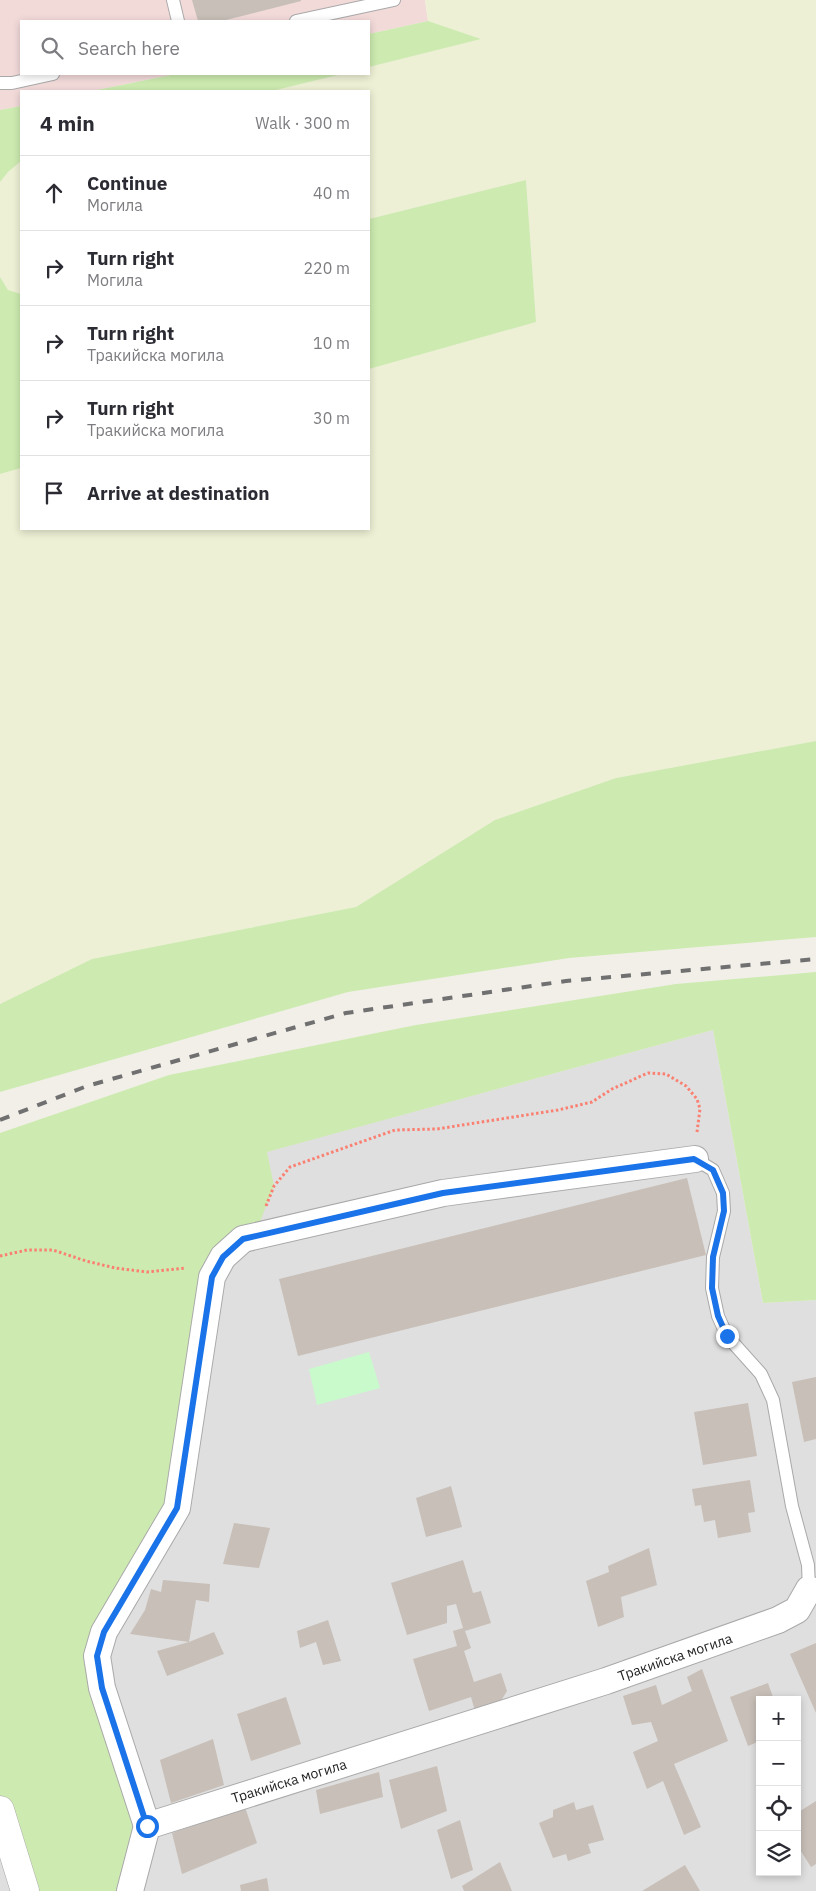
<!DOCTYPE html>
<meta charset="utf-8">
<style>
:root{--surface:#fff;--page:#f2f2f3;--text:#2b2b33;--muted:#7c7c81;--line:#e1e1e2}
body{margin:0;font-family:"IBM Plex Sans",sans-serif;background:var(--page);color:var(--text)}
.controls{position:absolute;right:15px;bottom:15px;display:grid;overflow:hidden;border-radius:0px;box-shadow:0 2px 8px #0003}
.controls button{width:45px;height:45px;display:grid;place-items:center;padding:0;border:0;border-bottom:1px solid var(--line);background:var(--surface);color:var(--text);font:25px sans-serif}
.stop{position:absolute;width:15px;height:15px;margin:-11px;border:4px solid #1a73e8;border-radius:50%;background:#fff}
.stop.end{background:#1a73e8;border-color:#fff;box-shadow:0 1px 5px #0008}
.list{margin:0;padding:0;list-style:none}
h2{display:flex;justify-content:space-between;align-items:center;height:65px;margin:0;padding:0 20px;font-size:21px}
h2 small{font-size:16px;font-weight:400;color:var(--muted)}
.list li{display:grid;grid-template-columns:32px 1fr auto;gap:15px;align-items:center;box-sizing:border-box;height:75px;padding:0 20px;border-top:1px solid var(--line)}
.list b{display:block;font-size:19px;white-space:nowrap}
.list p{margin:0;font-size:16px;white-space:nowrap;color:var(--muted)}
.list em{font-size:16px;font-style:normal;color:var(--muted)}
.icon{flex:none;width:28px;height:28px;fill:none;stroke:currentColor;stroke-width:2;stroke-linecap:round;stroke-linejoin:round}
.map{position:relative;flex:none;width:816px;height:1891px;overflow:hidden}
.search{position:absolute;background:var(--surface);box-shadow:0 2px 8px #0003;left:20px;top:20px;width:350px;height:55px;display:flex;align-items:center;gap:12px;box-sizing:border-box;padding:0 18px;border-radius:0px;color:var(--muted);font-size:19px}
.panel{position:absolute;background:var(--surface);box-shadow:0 2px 8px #0003;left:20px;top:90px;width:350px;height:440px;border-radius:0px}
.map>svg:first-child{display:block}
.residential{fill:#e0dfdf;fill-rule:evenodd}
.commercial{fill:#f2dad9}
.farmland{fill:#eef0d5}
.grass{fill:#cdebb0}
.park{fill:#c8facc}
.building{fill:#c7bfb8}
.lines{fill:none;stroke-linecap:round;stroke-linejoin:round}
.service-casing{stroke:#a9a9a9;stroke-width:14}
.minor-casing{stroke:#a9a9a9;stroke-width:28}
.tertiary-casing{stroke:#a9a9a9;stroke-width:29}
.path{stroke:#fa8072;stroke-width:3;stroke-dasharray:2.5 2.5;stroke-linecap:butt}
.service{stroke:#fff;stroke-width:12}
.minor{stroke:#fff;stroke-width:26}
.tertiary{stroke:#fff;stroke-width:28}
.rail{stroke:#707070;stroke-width:4;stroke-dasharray:10 10;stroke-linecap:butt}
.route{stroke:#1a73e8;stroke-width:6}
.labels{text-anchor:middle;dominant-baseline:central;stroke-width:4;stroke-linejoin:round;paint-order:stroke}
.street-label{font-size:14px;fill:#222;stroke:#fff}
</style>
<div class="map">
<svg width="816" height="1891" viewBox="0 0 816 1891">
<rect width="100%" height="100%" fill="#f2efe9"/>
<!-- residential -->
<path class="residential" d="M713,1030L763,1303L816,1300V1891H0V1224ZM760,1700H797V1872H760Z"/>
<!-- commercial -->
<path class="commercial" d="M0,0H425L428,21L369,34V21H21V74H176L92,91H21V106L0,110Z"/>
<!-- farmland -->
<g class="farmland">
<path d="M425,0H816V741L616,778L495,820L356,907L92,959L0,1004V474L21,468V529H369V369L536,322L526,180L369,219V91H272L342,74H369V67L480,39L428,21Z"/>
<path d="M21,161V294L8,290L0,277V182L8,172Z"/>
</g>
<!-- grass -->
<g class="grass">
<path d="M428,21L481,39L369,67V34Z"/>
<path d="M176,74H342L272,91H92Z"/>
<path d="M21,106V161L8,172L0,182V110Z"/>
<path d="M526,180L536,322L369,369V219Z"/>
<path d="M0,277L8,290L21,294V468L0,474Z"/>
<path d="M816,741V937L569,958L348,992L0,1092V1004L92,959L356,907L495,820L616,778Z"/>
<path d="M816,972V1300L763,1303L713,1030L267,1152L274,1186L254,1237L223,1257L177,1508L97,1656L147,1826L130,1891H25L0,1809V1133L169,1075L416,1025L676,984Z"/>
</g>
<!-- park -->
<path class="park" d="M369,1352L380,1388L317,1405L309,1369Z"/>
<!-- building -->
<g class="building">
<path d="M192,0H301V1L222,21H198Z"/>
<path d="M687,1178L706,1255L298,1356L279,1279Z"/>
<path d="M816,1377V1439L804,1442L792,1382Z"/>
<path d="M748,1403L757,1456L703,1465L694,1412Z"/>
<path d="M750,1480L755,1512L748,1513L751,1532L718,1538L715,1520L704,1522L701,1505L695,1506L692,1489Z"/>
<path d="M451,1486L462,1527L426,1537L416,1498Z"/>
<path d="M234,1523L270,1528L259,1568L223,1564Z"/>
<path d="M649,1548L657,1585L621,1597L624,1617L598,1627L586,1581L609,1572L608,1566Z"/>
<path d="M463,1560L473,1593L481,1591L491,1623L465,1631L471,1648L464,1651L474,1682L501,1673L507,1691L499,1704L475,1711L471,1697L429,1711L413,1659L457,1646L453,1631L463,1628L456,1604L447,1606V1623L407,1635L391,1583Z"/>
<path d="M163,1580L210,1584L209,1602L196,1600L189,1642L214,1632L224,1654L167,1676L157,1651L189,1642L130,1634L145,1610L151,1589L161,1592Z"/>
<path d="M328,1620L341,1661L323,1665L316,1642L300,1648L297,1631Z"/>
<path d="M816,1643V1713L790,1654Z"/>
<path d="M702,1669L728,1741L674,1764L701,1827L684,1835L663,1781L647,1789L633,1752L658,1741L651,1722L632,1725L623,1696L656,1685L662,1705L692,1691L687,1677Z"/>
<path d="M768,1683L774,1700H760V1741L748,1746L730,1697Z"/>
<path d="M286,1697L301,1744L251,1761L237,1714Z"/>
<path d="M213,1739L224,1785L171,1803L160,1760Z"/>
<path d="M437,1766L447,1811L401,1829L389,1780Z"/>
<path d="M379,1772L383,1797L320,1814L316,1790Z"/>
<path d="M816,1801V1864L811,1867L797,1845V1813Z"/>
<path d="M574,1802L576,1810L593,1805L604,1840L588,1844L591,1853L568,1861L566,1854L553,1858L539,1823L553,1817V1810Z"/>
<path d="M245,1807L257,1843L182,1874L172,1833Z"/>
<path d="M460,1820L473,1870L451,1879L437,1830Z"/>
<path d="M500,1862L512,1891H464L462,1886Z"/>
<path d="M685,1865L700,1891H642Z"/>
<path d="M267,1878L269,1891H241L240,1885Z"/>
</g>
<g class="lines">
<!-- service casing -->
<g class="service-casing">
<g id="service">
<path d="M173,0L178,21"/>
<path d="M296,21L394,0"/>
<path d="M0,83H12L53,74"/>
<path d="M695,1159L713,1170L723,1193L724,1211L713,1257L712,1288L718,1316L727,1336L761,1374L773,1400L792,1506L808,1565L809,1589"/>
</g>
</g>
<!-- minor casing -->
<g class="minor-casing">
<g id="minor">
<path d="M147,1826L102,1688L97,1656L104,1632L177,1508L212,1277L223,1257L243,1239L443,1193L695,1159"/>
<path d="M147,1826L606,1681L778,1620L797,1610L809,1589"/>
<path d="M130,1891L147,1826"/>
</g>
</g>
<!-- tertiary casing -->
<g class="tertiary-casing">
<path id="tertiary" d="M0,1810L25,1891"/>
</g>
<!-- path -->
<g class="path">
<path d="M266,1206L274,1186L290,1167L395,1130L437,1129L558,1110L592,1102L612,1089L648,1073L666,1074L686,1086L697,1099L700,1109L697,1132"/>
<path d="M0,1256L27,1250H53L86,1261L115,1268L147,1272L186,1268"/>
</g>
<!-- service -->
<use href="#service" class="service"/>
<!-- minor -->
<use href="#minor" class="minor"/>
<!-- tertiary -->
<use href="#tertiary" class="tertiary"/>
<!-- rail -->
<path class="rail" d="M0,1120L87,1086L346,1013L566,981L816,959"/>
</g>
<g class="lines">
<!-- route -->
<path class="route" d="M147,1826L102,1688L97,1656L104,1632L177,1508L212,1277L223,1257L243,1239L443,1193L694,1159L713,1170L723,1193L724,1211L713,1257L712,1288L718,1316L727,1336"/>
</g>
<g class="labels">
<!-- street labels -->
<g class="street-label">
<text transform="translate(675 1657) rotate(-19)">Тракийска могила</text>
<text transform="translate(289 1781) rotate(-17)">Тракийска могила</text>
</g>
</g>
</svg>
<div class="controls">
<button>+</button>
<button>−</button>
<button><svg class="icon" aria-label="locate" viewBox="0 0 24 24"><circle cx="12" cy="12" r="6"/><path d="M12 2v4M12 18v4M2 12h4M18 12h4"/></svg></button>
<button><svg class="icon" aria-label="layers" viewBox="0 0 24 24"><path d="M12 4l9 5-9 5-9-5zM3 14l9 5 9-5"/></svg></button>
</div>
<div class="stop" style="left:147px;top:1826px"></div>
<div class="stop end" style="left:727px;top:1336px"></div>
<div class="search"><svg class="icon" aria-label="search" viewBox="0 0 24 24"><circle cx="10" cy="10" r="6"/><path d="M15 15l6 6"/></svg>Search here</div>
<section class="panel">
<h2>4 min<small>Walk · 300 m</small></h2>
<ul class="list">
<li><svg class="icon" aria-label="ahead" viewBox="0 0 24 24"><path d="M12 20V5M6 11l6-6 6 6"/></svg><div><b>Continue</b><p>Могила</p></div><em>40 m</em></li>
<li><svg class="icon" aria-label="right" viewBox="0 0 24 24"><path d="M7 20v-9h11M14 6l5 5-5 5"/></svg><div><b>Turn right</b><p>Могила</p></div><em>220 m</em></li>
<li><svg class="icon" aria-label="right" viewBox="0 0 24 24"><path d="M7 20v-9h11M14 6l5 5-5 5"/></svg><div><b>Turn right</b><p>Тракийска могила</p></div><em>10 m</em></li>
<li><svg class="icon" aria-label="right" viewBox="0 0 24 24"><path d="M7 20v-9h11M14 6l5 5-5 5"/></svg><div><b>Turn right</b><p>Тракийска могила</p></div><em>30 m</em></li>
<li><svg class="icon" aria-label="arrive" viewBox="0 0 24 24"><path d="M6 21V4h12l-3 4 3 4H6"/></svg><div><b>Arrive at destination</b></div></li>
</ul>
</section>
</div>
